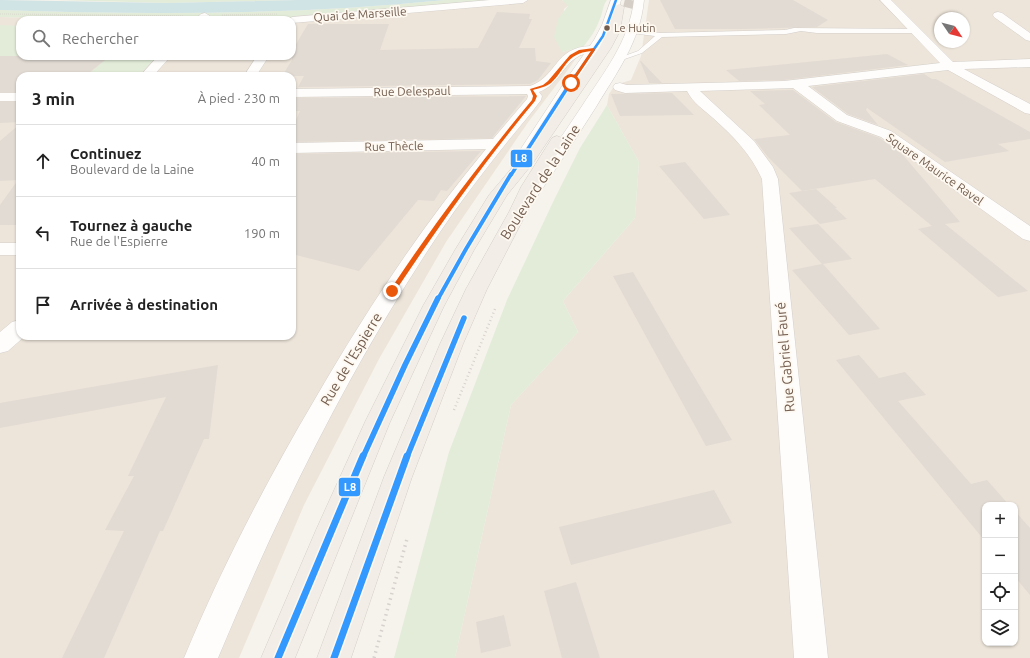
<!DOCTYPE html>
<html lang="fr">
<meta charset="utf-8">
<style>
:root{--surface:#fff;--page:#f2f2f2;--text:#222;--muted:#767676;--line:#e0e0e0}
body{margin:0;font-family:Ubuntu,sans-serif;background:var(--page);color:var(--text)}
.controls{position:absolute;right:12px;bottom:12px;display:grid;overflow:hidden;border-radius:8px;box-shadow:0 1px 3px #0004}
.controls button{width:36px;height:36px;display:grid;place-items:center;padding:0;border:0;border-bottom:1px solid var(--line);background:var(--surface);color:var(--text);font:20px sans-serif}
.compass{position:absolute;left:934px;top:12px;width:36px;height:36px;border-radius:50%;background:var(--surface);box-shadow:0 1px 3px #0004;rotate:125deg}
.stop{position:absolute;width:12px;height:12px;margin:-9px;border:3px solid #ea580c;border-radius:50%;background:#fff}
.stop.end{background:#ea580c;border-color:#fff;box-shadow:0 1px 4px #0008}
.list{margin:0;padding:0;list-style:none}
h2{display:flex;justify-content:space-between;align-items:center;height:52px;margin:0;padding:0 16px;font-size:17px}
h2 small{font-size:13px;font-weight:400;color:var(--muted)}
.list li{display:grid;grid-template-columns:26px 1fr auto;gap:12px;align-items:center;box-sizing:border-box;height:72px;padding:0 16px;border-top:1px solid var(--line)}
.list b{display:block;font-size:15px;white-space:nowrap}
.list p{margin:0;font-size:13px;white-space:nowrap;color:var(--muted)}
.list em{font-size:13px;font-style:normal;color:var(--muted)}
.icon{flex:none;width:22px;height:22px;fill:none;stroke:currentColor;stroke-width:2;stroke-linecap:round;stroke-linejoin:round}
.map{position:relative;flex:none;width:1030px;height:658px;overflow:hidden}
.search{position:absolute;background:var(--surface);box-shadow:0 1px 3px #0004;left:16px;top:16px;width:280px;height:44px;display:flex;align-items:center;gap:10px;box-sizing:border-box;padding:0 14px;border-radius:12px;color:var(--muted);font-size:15px}
.panel{position:absolute;background:var(--surface);box-shadow:0 1px 3px #0004;left:16px;top:72px;width:280px;height:268px;border-radius:12px}
.map>svg:first-child{display:block}
.residential{fill:#ede5da;fill-rule:evenodd}
.green{fill:#e3ecd9}
.water{fill:#d0e3e5}
.building{fill:#e2dbd4}
.lines{fill:none;stroke-linecap:round;stroke-linejoin:round}
.primary-tunnel{stroke:#d5cec6;stroke-width:12;stroke-dasharray:12 5.5;stroke-linecap:butt}
.lane-casing{stroke:#d4cfca;stroke-width:1}
.street-casing{stroke:#d4cfca;stroke-width:1}
.secondary-casing{stroke:#d5d0ca;stroke-width:1}
.primary-casing{stroke:#d5cec8;stroke-width:1}
.path-far2{stroke:#d7d1cd;stroke-width:1.5;stroke-dasharray:0.5 1.5;stroke-linecap:butt}
.path-far1{stroke:#d7d1cd;stroke-width:2.5;stroke-dasharray:1 3;stroke-linecap:butt}
.path{stroke:#d7d1cd;stroke-width:3.5;stroke-dasharray:1.5 4;stroke-linecap:butt}
.lane{fill:#fefdfc;fill-rule:evenodd}
.street{fill:#fefdfc;fill-rule:evenodd}
.secondary{fill:#fefdfc;fill-rule:evenodd}
.primary{fill:#f2eee7;fill-rule:evenodd}
.bus-1-far4-casing{stroke:#fdf8f0;stroke-width:4}
.bus-1-far3-casing{stroke:#fdf8f0;stroke-width:5.5}
.bus-1-far2-casing{stroke:#fdf8f0;stroke-width:6}
.bus-1-far1-casing{stroke:#fdf8f0;stroke-width:8}
.bus-1-casing{stroke:#fdf8f0;stroke-width:10}
.bus-1-far4{stroke:#39f;stroke-width:2.5}
.bus-1-far3{stroke:#39f;stroke-width:3.5}
.bus-1-far2{stroke:#39f;stroke-width:4}
.bus-1-far1{stroke:#39f;stroke-width:5.5}
.bus-1{stroke:#39f;stroke-width:7}
.route{fill:#ea580c}
.bus-dot{fill:#735d4f;stroke:#fdf8f0;stroke-width:1.5}
.labels{text-anchor:middle;dominant-baseline:central;stroke-width:3.5;stroke-linejoin:round;paint-order:stroke}
.far-bus-label{font-size:11px;fill:#735d4f;stroke:#fdf8f0;text-anchor:start}
.far-street-label{font-size:12px;fill:#735d4f;stroke:#fdf8f0}
.street-label{font-size:14px;fill:#735d4f;stroke:#fdf8f0}
.line-badge{stroke:#fdf8f0;stroke-width:1.5}
.badge-label{font-size:11px;text-anchor:middle;font-weight:bold;fill:#fff}
</style>
<div class="map">
<svg width="1030" height="658" viewBox="0 0 1030 658">
<rect width="100%" height="100%" fill="#f6f3ed"/>
<!-- residential -->
<g class="residential">
<path d="M501,0H562L569,5L564,9L562,52L584,46L570,67L529,121L446,242L379,359L304,505L239,658H0V17L148,20H20V56H292V20H272H286L298,16ZM20,76H292V336H20Z"/>
<path d="M649,0H1030V658H455L511,405L578,332L563,301L635,218L639,162L607,105L609,94L615,85L631,80L641,56ZM940,18H964V42H940ZM985,505H1015V643H985Z"/>
</g>
<!-- green -->
<g class="green">
<path d="M56,0H299L167,3Z"/>
<path d="M445,0H501L298,16L286,20H148L0,17V10C148,15 297,15 445,0Z"/>
<path d="M562,0H607C602,6 603,14 599,21C596,30 590,38 584,46L562,52L554,37L558,19L568,6Z"/>
<path d="M0,25L20,26V56H0Z"/>
<path d="M109,56H158L138,76H87Z"/>
<path d="M607,105L639,162L635,218L563,301L578,332L511,405L455,658H394L449,452L507,300L554,200L580,148Z"/>
</g>
<!-- water -->
<path class="water" d="M0,0L167,3L299,0H445C297,15 148,15 0,10Z"/>
<!-- building -->
<g class="building">
<path d="M660,0H793L828,20L817,27L746,29H675Z"/>
<path d="M497,12L530,14L529,19H532L519,48H535L536,61L551,63L538,80L530,84L298,87L304,76H282L292,60V51L308,24H389L380,50L478,48Z"/>
<path d="M887,54L908,65L784,80L739,81L726,70Z"/>
<path d="M0,56H110L85,76H20V92H0Z"/>
<path d="M640,61H641L662,83H649Z"/>
<path d="M924,74L932,79H936L1030,132V139L998,144L1009,151L945,162L867,108L866,110L878,125L848,114L812,87Z"/>
<path d="M793,90L836,122L880,138L903,155L960,222L945,224L1028,291L998,297L918,229L932,226L875,179L802,191L768,157L754,139L790,135L759,105L765,104L750,91Z"/>
<path d="M672,93L694,115L620,116L611,94Z"/>
<path d="M526,96L492,138L292,142V129L300,111H292V98Z"/>
<path d="M0,102H20V122L0,123Z"/>
<path d="M20,124V225H0V205L18,180L0,181V141Z"/>
<path d="M481,151L447,191L441,190L434,201L418,200L359,271L292,254V154Z"/>
<path d="M685,162L730,215L704,219L659,166Z"/>
<path d="M816,189L837,208H835L847,219L820,224L789,193Z"/>
<path d="M818,224L852,259L823,264L880,329L849,335L792,270L822,264L789,228Z"/>
<path d="M633,272L676,346L732,440L706,446L613,276Z"/>
<path d="M859,355L879,378L905,372L926,395L898,401L971,484L987,480L1009,505H985V541L836,360Z"/>
<path d="M218,365L209,439H204L163,531H160L104,658H62L124,531L105,530L134,476H128L166,397L0,428V403Z"/>
<path d="M714,490L732,523L571,565L559,527Z"/>
<path d="M1015,511L1030,528V595L1015,577Z"/>
<path d="M576,582L589,623L600,658H562L544,591Z"/>
<path d="M504,615L511,646L481,653L476,622Z"/>
</g>
<g class="lines">
<!-- primary-tunnel -->
<path class="primary-tunnel" d="M629,8L631,0"/>
<!-- lane casing -->
<g class="lane-casing">
<path id="lane" d="M794,28L916,29L919,31L916,33H817L801,31L786,34L662,37L642,53L619,61L616,59L638,51L655,36L631,33L630,32L633,30L660,33L785,30Z"/>
</g>
<!-- street casing -->
<g class="street-casing">
<g id="street">
<path d="M490,0H528L523,3L292,23V20H287L292,17Z"/>
<path d="M880,0H891L953,62L1030,59V67L964,69L1030,104V114L1025,113L948,70L808,86L847,115L891,131L1030,226V241L1023,239L881,137L837,121L793,88L700,91L754,141L773,167L778,179L828,658H794L762,179C751,154 733,136 713,118C704,110 693,103 687,91L625,93L615,90L613,87L615,84L620,83L627,85L784,81L940,63Z"/>
<path d="M998,12L1002,13L1030,33V41L1026,40L994,17L993,15L994,13Z"/>
<path d="M205,13L210,16L206,20H194L201,14Z"/>
<path d="M591,46L597,47L599,50L597,53C591,54 584,53 579,56C561,66 560,84 539,92L542,96L541,100C531,114 519,127 508,141C484,171 460,202 438,235C350,367 279,511 218,658H184C221,569 266,482 315,399C366,311 421,227 486,149L292,153V143L493,139L527,99L528,96L527,94L292,97V89L530,86C558,76 554,47 591,46Z"/>
<path d="M158,56H171L153,76H140Z"/>
<path d="M257,56H269L256,76H244Z"/>
<rect x="0" y="93" width="20" height="8"/>
<rect x="0" y="243" width="20" height="12"/>
<path d="M20,320V336H25L8,351L0,353V332L12,322Z"/>
</g>
</g>
<!-- secondary casing -->
<g class="secondary-casing">
<g id="secondary">
<path d="M611,0H621L614,25L606,41L582,75L534,153L528,155L522,153L520,150L570,74L594,40L602,25Z"/>
<path d="M634,0H644C640,42 617,72 596,107C575,140 554,172 532,204L526,205L520,204L517,200C539,169 561,138 582,106C604,72 629,42 634,0Z"/>
</g>
</g>
<!-- primary casing -->
<g class="primary-casing">
<g id="primary">
<path d="M619,4L624,7L620,31L611,48L533,163L507,195L474,250L444,306L390,422L295,658H261L316,530L365,422L423,306L455,250L489,195L521,157L599,48L608,31L614,7Z"/>
<path d="M557,136L562,138L565,141L537,187L527,212L487,289L463,344L412,477L351,658H317L384,477L440,344L466,289L509,212L521,187L552,138Z"/>
</g>
</g>
<!-- path-far2 -->
<g class="path-far2">
<path d="M0,14L183,16"/>
<path d="M222,15L277,14"/>
</g>
<!-- path-far1 -->
<path class="path-far1" d="M454,410L495,309"/>
<!-- path -->
<path class="path" d="M374,658L407,539"/>
<!-- lane -->
<use href="#lane" class="lane"/>
<!-- street -->
<use href="#street" class="street"/>
<!-- secondary -->
<use href="#secondary" class="secondary"/>
<!-- primary -->
<use href="#primary" class="primary"/>
<!-- bus-1-far4 casing -->
<g class="bus-1-far4-casing">
<path id="bus-1-far4" d="M575,77L603,36L616,0"/>
</g>
<!-- bus-1-far3 casing -->
<g class="bus-1-far3-casing">
<path id="bus-1-far3" d="M511,175L575,76"/>
</g>
<!-- bus-1-far2 casing -->
<g class="bus-1-far2-casing">
<path id="bus-1-far2" d="M438,299L466,249L511,174"/>
</g>
<!-- bus-1-far1 casing -->
<g class="bus-1-far1-casing">
<g id="bus-1-far1">
<path d="M363,457L405,365L438,298"/>
<path d="M407,457L464,318"/>
</g>
</g>
<!-- bus-1 casing -->
<g class="bus-1-casing">
<g id="bus-1">
<path d="M278,658L363,456"/>
<path d="M334,658L407,456"/>
</g>
</g>
<!-- bus-1-far4 -->
<use href="#bus-1-far4" class="bus-1-far4"/>
<!-- bus-1-far3 -->
<use href="#bus-1-far3" class="bus-1-far3"/>
<!-- bus-1-far2 -->
<use href="#bus-1-far2" class="bus-1-far2"/>
<!-- bus-1-far1 -->
<use href="#bus-1-far1" class="bus-1-far1"/>
<!-- bus-1 -->
<use href="#bus-1" class="bus-1"/>
</g>
<!-- route -->
<path class="route" d="M594,48L595,50L572,84L569,83L591,51C565,54 567,68 551,83C546,87 539,88 533,90L537,96L535,101C483,163 439,226 394,293H390V290C434,224 481,161 532,100L533,96L530,89L543,85L548,81L570,55L579,50Z"/>
<!-- markers -->
<circle class="bus-dot" cx="607" cy="28" r="3.5"/>
<g class="labels">
<!-- far-bus labels -->
<g class="far-bus-label">
<text x="614" y="28">Le Hutin</text>
</g>
<!-- far-street labels -->
<g class="far-street-label">
<text transform="translate(360 14) rotate(-4)">Quai de Marseille</text>
<text transform="translate(412 91) rotate(-1)">Rue Delespaul</text>
<text transform="translate(394 146) rotate(-1)">Rue Thècle</text>
<text transform="translate(935 169) rotate(35)">Square Maurice Ravel</text>
</g>
<!-- street labels -->
<g class="street-label">
<text transform="translate(540 182) rotate(-57)">Boulevard de la Laine</text>
<text transform="translate(785 357) rotate(-95)">Rue Gabriel Fauré</text>
<text transform="translate(351 359) rotate(-59)">Rue de l'Espierre</text>
</g>
</g>
<g class="line-badge">
<rect x="510" y="149" width="23" height="19" rx="4" fill="#39f"/>
<rect x="338" y="477" width="23" height="20" rx="4" fill="#39f"/>
</g>
<g class="badge-label">
<text x="521" y="162">L8</text>
<text x="350" y="491">L8</text>
</g>
</svg>
<div class="controls">
<button>+</button>
<button>−</button>
<button><svg class="icon" aria-label="locate" viewBox="0 0 24 24"><circle cx="12" cy="12" r="6"/><path d="M12 2v4M12 18v4M2 12h4M18 12h4"/></svg></button>
<button><svg class="icon" aria-label="layers" viewBox="0 0 24 24"><path d="M12 4l9 5-9 5-9-5zM3 14l9 5 9-5"/></svg></button>
</div>
<svg class="compass" viewBox="-18 -18 36 36"><path d="M0-13l5 13h-10z" fill="#e53935"/><path d="M0 13l5-13h-10z" fill="#767676"/></svg>
<div class="stop" style="left:571px;top:83px"></div>
<div class="stop end" style="left:392px;top:291px"></div>
<div class="search"><svg class="icon" aria-label="search" viewBox="0 0 24 24"><circle cx="10" cy="10" r="6"/><path d="M15 15l6 6"/></svg>Rechercher</div>
<section class="panel">
<h2>3 min<small>À pied · 230 m</small></h2>
<ul class="list">
<li><svg class="icon" aria-label="ahead" viewBox="0 0 24 24"><path d="M12 20V5M6 11l6-6 6 6"/></svg><div><b>Continuez</b><p>Boulevard de la Laine</p></div><em>40 m</em></li>
<li><svg class="icon" aria-label="left" viewBox="0 0 24 24"><path d="M17 20v-9H6M10 6l-5 5 5 5"/></svg><div><b>Tournez à gauche</b><p>Rue de l'Espierre</p></div><em>190 m</em></li>
<li><svg class="icon" aria-label="arrive" viewBox="0 0 24 24"><path d="M6 21V4h12l-3 4 3 4H6"/></svg><div><b>Arrivée à destination</b></div></li>
</ul>
</section>
</div>
